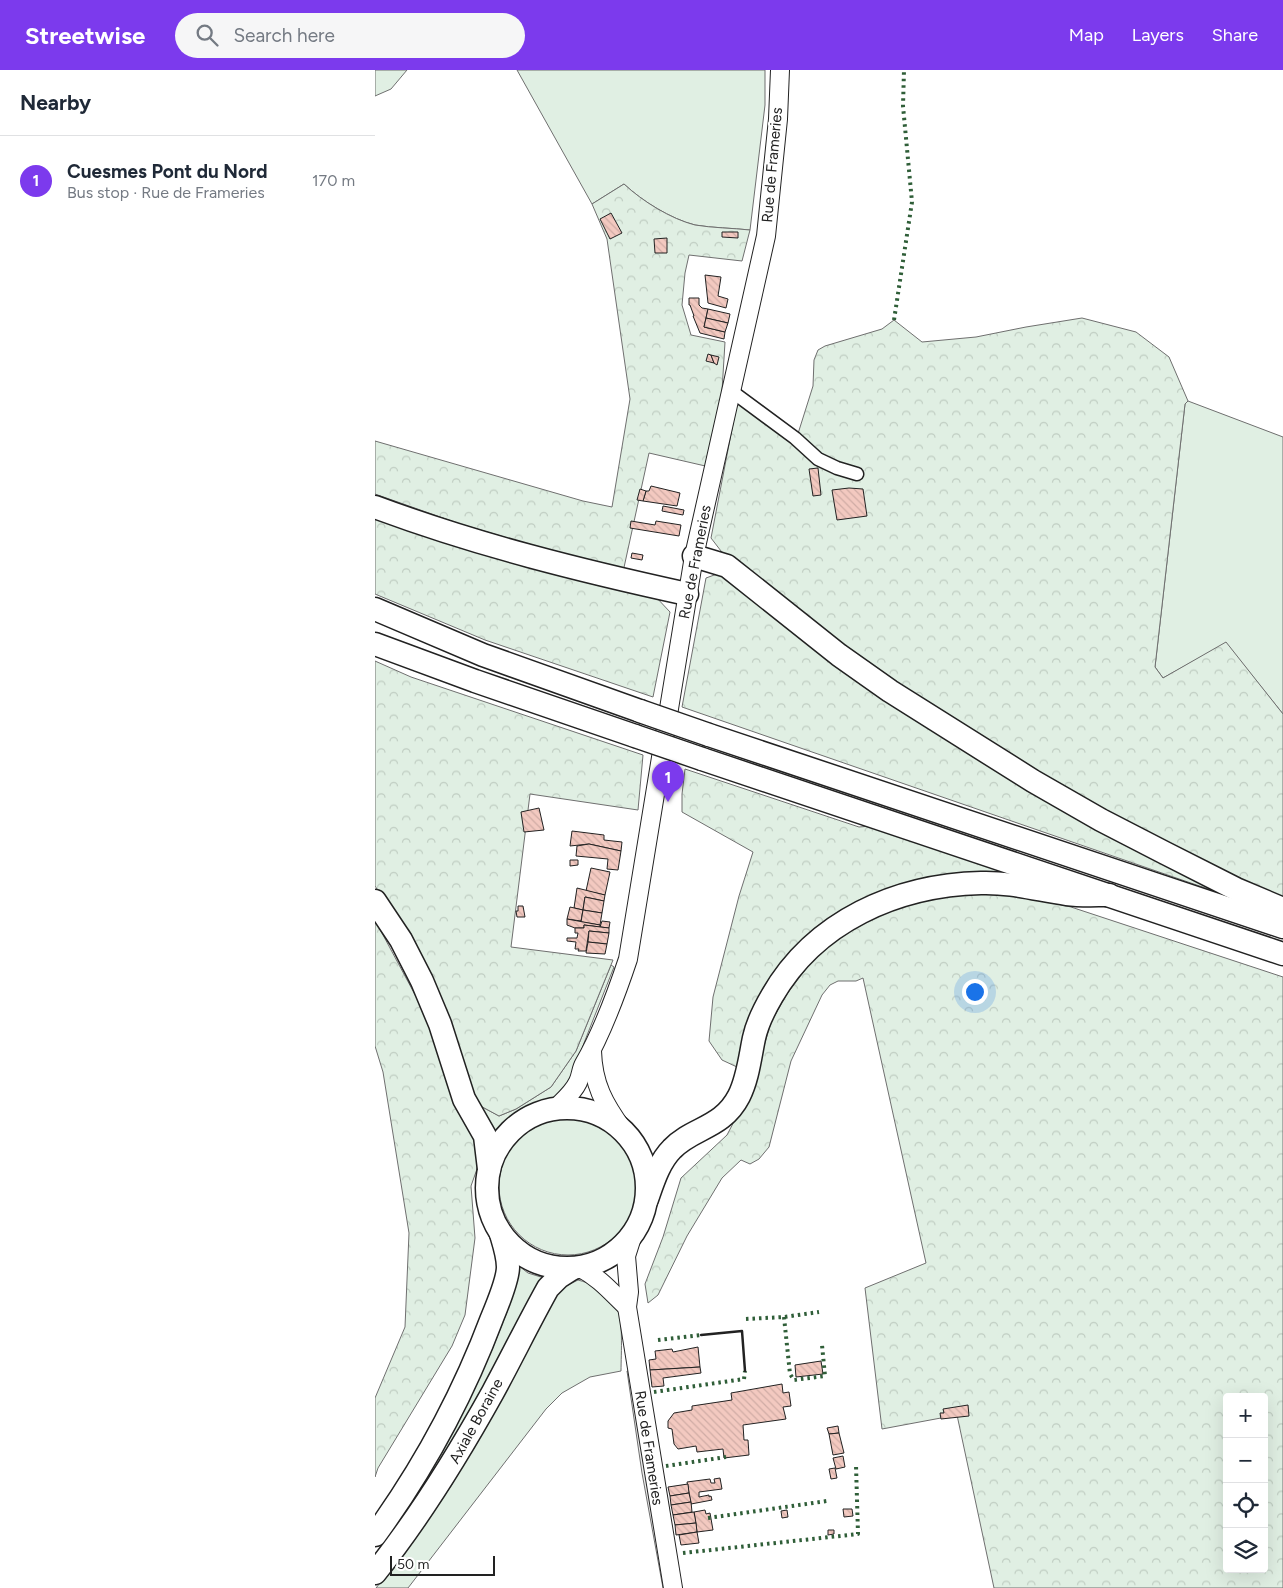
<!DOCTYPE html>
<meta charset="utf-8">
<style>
:root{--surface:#fff;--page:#f6f6f7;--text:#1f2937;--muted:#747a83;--line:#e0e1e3;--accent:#7c3aed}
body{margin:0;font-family:Figtree,sans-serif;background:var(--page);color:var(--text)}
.controls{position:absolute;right:15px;bottom:15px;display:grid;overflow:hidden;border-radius:5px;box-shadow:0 5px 20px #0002}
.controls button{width:45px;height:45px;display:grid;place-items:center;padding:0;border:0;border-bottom:1px solid var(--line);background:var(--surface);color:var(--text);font:25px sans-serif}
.scale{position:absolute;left:15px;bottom:12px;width:105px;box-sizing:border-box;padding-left:5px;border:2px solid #222;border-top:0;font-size:14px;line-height:18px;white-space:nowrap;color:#222;-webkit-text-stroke:4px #fff;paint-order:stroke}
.you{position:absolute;left:599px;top:921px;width:18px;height:18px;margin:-12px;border:4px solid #fff;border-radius:50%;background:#1a73e8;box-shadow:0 0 0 8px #1a73e833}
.badge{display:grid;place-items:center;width:32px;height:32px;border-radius:50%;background:var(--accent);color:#fff;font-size:16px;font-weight:700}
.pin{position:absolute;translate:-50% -41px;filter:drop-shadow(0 1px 2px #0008)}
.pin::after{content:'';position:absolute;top:26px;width:18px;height:15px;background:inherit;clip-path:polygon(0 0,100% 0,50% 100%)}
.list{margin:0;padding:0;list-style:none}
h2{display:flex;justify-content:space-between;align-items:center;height:65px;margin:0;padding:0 20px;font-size:21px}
h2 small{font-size:16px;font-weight:400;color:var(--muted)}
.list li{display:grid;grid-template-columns:32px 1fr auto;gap:15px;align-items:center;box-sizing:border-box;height:90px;padding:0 20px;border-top:1px solid var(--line)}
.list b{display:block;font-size:19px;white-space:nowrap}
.list p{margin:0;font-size:16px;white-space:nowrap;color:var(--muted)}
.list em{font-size:16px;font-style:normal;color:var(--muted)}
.icon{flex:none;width:28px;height:28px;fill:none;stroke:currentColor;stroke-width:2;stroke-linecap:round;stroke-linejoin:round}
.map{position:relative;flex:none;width:908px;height:1518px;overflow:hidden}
header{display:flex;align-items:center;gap:30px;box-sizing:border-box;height:70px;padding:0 25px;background:var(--accent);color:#fff}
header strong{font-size:24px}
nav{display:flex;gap:28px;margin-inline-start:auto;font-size:18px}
.search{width:350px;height:45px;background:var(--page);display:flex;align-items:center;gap:12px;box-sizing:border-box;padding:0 18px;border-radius:28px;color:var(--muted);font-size:19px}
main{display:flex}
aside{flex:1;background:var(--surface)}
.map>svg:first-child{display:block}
.grass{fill:#e0efe3;stroke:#6f6f6f}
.forest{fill:url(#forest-crowns);stroke:#6f6f6f;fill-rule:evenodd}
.parking{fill:#ededed;stroke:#6f6f6f}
.building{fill:url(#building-back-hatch);stroke:#222}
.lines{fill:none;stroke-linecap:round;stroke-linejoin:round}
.street-casing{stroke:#222;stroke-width:15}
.secondary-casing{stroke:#222;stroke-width:20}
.highway-casing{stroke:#222;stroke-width:25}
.street{stroke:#fff;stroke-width:12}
.secondary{stroke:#fff;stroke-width:18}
.highway{stroke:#fff;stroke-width:22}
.highway-bridge-casing{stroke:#222;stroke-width:25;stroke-linecap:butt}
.highway-bridge{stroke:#fff;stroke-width:22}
.hedge{stroke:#2f5e38;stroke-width:4;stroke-dasharray:2.5 4;stroke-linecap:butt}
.wall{stroke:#222;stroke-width:2.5}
.labels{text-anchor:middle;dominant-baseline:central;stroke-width:4;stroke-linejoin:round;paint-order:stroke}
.street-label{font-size:15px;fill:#222;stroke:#fff}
</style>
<header>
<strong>Streetwise</strong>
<div class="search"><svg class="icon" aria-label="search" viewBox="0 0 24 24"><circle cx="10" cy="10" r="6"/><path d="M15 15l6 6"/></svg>Search here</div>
<nav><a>Map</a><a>Layers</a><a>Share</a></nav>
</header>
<main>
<aside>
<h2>Nearby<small></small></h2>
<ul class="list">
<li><span class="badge">1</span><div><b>Cuesmes Pont du Nord</b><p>Bus stop · Rue de Frameries</p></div><em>170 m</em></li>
</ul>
</aside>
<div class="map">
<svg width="908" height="1518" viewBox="0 0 908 1518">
<defs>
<pattern id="forest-crowns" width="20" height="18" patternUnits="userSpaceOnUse" patternTransform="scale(1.25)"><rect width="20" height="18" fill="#e0efe3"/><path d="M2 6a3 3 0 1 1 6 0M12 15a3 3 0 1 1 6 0" fill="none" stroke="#c0cdc2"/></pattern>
<pattern id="building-back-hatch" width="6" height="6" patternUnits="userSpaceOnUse" patternTransform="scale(1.25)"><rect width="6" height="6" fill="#f3c9c0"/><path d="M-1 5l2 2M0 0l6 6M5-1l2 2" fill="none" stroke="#d0aca5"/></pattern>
</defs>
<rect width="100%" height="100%" fill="#fff"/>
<!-- grass -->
<g class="grass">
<path d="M0,0H32L16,19L0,26Z"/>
<path d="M142,0H390V35L375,160C357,158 338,158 320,155C296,149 267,131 249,114L217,134Z"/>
<path d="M813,331L908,367V644L851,573L788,608L780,597L810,334Z"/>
<path d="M236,895L239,897L209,973L197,1009L182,1027L173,1032L149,1042L138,1050L120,1068L100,1033L124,1046L141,1039L176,1017L201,981Z"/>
<circle cx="193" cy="1116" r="69"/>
<path d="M140,1193L153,1203L169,1208L161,1216L107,1326L17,1467L52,1408L89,1339L116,1282L132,1242Z"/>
<path d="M203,1210C215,1213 232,1221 240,1232C249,1244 246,1285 246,1301L215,1307L187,1323L171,1339L33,1518H1L27,1486L76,1416L181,1224L189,1217Z"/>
</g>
<!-- forest -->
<g class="forest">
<path d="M249,114C267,131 296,149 320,155C338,158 357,158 375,160L367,191L314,185L310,203L307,235L316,265L350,272L347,321L339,398L274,383L248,502L85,454L0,424V371L208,431L237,437L255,329L232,169L217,134Z"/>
<path d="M707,248L761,262L794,287L813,331L810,334L780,597L788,608L851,572L908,644V829L812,786L659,700L508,605L372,504L346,481L336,468L362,333L421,370L438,316L439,290L443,280L450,276L507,259L519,250L547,272L601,267L651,257Z"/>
<path d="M0,444L280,526L295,542L278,627L110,570L0,524Z"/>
<path d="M342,504L354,509L862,829L307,637L331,508Z"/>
<path d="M0,591L36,607L268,685L263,740L155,724L136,877L238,890L201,981L176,1017L141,1039L124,1046L100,1033L29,860L0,816Z"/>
<path d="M310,699L484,757L496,756L625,799L624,807L500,827L382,941L362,997L347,990L334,971L338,927L364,826L378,782L307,742V724Z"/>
<path d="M592,823L645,826L696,837L908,907V1518H619L582,1345L507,1359L490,1218L551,1193L488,908L481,911H463L455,915L447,925L416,991L394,1077L384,1089L375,1094L366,1090L347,1108L312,1166L283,1225L273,1233L270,1214L288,1167L306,1108L352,1065L377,1017L396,952L412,924L436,892L455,872L503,843L546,830ZM852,1327H889V1499H852Z"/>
<path d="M0,850L53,949L83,1042L99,1065L103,1080L102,1099L96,1116L100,1168L90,1245L77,1276L3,1398L0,1407V1328L30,1257L34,1163L8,1002L0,976Z"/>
</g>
<!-- parking -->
<path class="parking" d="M252,1301H255L292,1518H288L267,1403Z"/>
<!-- building -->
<g class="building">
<path d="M236,143L247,163L235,169L225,149Z"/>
<path d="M347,162H363V168L347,167Z"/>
<path d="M292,168V183H280L279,169Z"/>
<path d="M330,205L346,207L343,226L353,229L351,238L333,233Z"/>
<path d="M314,228H324V235L327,238L333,239L329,257L350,262L349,269L325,263L318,246H319L315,235H314Z"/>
<path d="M333,239L355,244L353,253L331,248Z"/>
<path d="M331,248L353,253L350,262L329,257Z"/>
<path d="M333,284L336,285L339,293L331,291Z"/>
<path d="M336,285L344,287L342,295L339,293Z"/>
<path d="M443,398L446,425L438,426L434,399Z"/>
<path d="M276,416L305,423L302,436L268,431L271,421H274Z"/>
<path d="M474,418L488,419L492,446L462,450L457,420Z"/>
<path d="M265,419L271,421L268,431L262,430Z"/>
<path d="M288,436L309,440L308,445L287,441Z"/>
<path d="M256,451L280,455L281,451L306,455L304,466L255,458Z"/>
<path d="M257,483L268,485L267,490L256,488Z"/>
<path d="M164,738L169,760L149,762L146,742Z"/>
<path d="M197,761L229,765V770L247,772L246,781L214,774L195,776Z"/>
<path d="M214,774L246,781L243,800L232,799L233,789L201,786L202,776Z"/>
<path d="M195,790H203V795L195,796Z"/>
<path d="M216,798L235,802L230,825L211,821Z"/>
<path d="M202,818L230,825L229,831L210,827L208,840L199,838Z"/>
<path d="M210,827L229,831L227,843L208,840Z"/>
<path d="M143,836H148L150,847H142L141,841H143Z"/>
<path d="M195,837L208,840L206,851L192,849Z"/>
<path d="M208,840L227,843L225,855L206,852Z"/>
<path d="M192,849L225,855V857L209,855V858H200L192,855Z"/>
<path d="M227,851L235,852L234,858L225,857Z"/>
<path d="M209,855L234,858V863L214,861L211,881H203L204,879H200L201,872L192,871V868H202L203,863H200V858H209Z"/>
<path d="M214,861L234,863L232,874L213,872Z"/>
<path d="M213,872L232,874L230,884L211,883Z"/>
<path d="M323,1277L325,1297L275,1300L274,1290L281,1289L280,1281L297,1279L298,1282Z"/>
<path d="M446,1291L448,1304L421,1307L420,1295Z"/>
<path d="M325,1297L326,1303L288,1308L289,1316L277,1317L275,1300Z"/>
<path d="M407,1314L408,1323L414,1322L416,1336L408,1337L411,1349L368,1355L369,1370H373L374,1385L349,1388L348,1379L322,1382L321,1376L303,1379L299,1374L297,1359L293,1358V1351L299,1343L317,1340V1336L357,1330L356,1323Z"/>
<path d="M593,1335L594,1346L566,1349L565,1343H569L568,1339Z"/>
<path d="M463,1356L464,1363L454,1364L452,1358Z"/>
<path d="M464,1363L469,1383L458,1385L454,1364Z"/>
<path d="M468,1386L470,1397L461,1399L458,1388Z"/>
<path d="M460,1398L462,1408L456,1409L454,1399Z"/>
<path d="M345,1408L347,1419L324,1422V1427L334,1425V1427L336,1426L337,1430L316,1434L312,1412L335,1409L336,1413H340L339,1409Z"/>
<path d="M313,1414L314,1423L295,1426L293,1417Z"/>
<path d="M314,1423L316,1432L296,1435L295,1426Z"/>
<path d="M316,1432L317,1442L298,1445L296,1435Z"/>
<path d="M468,1439H477L478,1446L469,1447Z"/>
<path d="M330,1440L331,1444L335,1443L338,1460L322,1462L319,1442Z"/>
<path d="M412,1440L413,1447L407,1448L406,1441Z"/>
<path d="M319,1442L321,1453L300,1455L298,1445Z"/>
<path d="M321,1453L322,1462L301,1465L300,1455Z"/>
<path d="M453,1460H459V1464L453,1465Z"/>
<path d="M322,1462L324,1473L306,1475L304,1465Z"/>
</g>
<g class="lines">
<!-- street casing -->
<g class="street-casing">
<path id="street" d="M355,320L420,368L443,389L462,398L482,404"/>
</g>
<!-- secondary casing -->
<g class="secondary-casing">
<g id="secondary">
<path d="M217,981C218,1014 229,1034 248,1060"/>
<path d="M180,1039C188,1031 198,1023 203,1012C206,1006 206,999 209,994C228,961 241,925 253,889L319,486L391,166L403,49L405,0"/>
<path d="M258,1164L251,1186L254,1222L252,1237L298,1518"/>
<path d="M204,1197C226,1209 235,1221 252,1237"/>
</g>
</g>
<!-- highway casing -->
<g class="highway-casing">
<g id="highway">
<path d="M0,437C102,475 207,501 312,524"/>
<path d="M319,486L352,496L464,585L515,621L658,711L726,750L790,783L861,819L908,839"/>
<path d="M0,539L108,585L265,641"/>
<path d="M0,574L100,611L260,666"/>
<path d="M334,665L908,857"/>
<path d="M327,689L908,884"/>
<path d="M0,831L26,870L47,911L65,954L89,1029L110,1066L114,1099"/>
<circle cx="192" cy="1118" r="80"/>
<path d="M272,1129C278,1112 284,1092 297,1079C318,1057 347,1059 364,1026C373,1008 375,987 379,968C382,954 390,938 397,926C440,851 522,815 606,813C636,812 663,820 692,824C706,826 720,825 734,825"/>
<path d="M0,1465C48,1399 88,1325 117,1248C122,1236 133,1209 133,1197C133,1186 129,1174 126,1164"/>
<path d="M0,1503C45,1447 83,1385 118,1322C137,1287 154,1252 173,1218L184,1207L198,1198"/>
</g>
</g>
<!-- street -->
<use href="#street" class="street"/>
<!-- secondary -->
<use href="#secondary" class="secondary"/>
<!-- highway -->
<use href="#highway" class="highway"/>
<!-- highway-bridge casing -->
<g class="highway-bridge-casing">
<g id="highway-bridge">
<path d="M265,641L334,665"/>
<path d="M260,666L327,689"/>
</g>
</g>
<!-- highway-bridge -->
<use href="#highway-bridge" class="highway-bridge"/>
<!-- hedge -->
<g class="hedge">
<path d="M519,250L537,132L528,36L529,0"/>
<path d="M409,1247L415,1304L419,1310L450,1306L447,1275"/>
<path d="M371,1249L409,1247L444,1242"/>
<path d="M283,1270L326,1265"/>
<path d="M279,1322L369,1309L370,1301"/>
<path d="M291,1396L351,1387"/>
<path d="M333,1448L452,1431"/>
<path d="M308,1483L483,1464L481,1395"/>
</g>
<!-- wall -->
<path class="wall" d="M326,1265L367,1261L370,1301"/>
</g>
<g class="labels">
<!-- street labels -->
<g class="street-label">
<text transform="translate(397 95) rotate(-85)">Rue de Frameries</text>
<text transform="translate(320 492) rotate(-79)">Rue de Frameries</text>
<text transform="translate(101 1351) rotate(-61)">Axiale Boraine</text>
<text transform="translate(274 1378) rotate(81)">Rue de Frameries</text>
</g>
</g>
</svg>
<div class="controls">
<button>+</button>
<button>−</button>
<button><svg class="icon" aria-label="locate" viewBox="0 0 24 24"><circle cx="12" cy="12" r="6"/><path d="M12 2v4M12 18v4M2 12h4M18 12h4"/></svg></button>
<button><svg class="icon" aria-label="layers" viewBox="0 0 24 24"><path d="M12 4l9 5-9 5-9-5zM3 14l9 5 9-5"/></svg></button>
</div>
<div class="scale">50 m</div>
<div class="you"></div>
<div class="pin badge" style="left:293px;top:732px">1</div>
</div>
</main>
